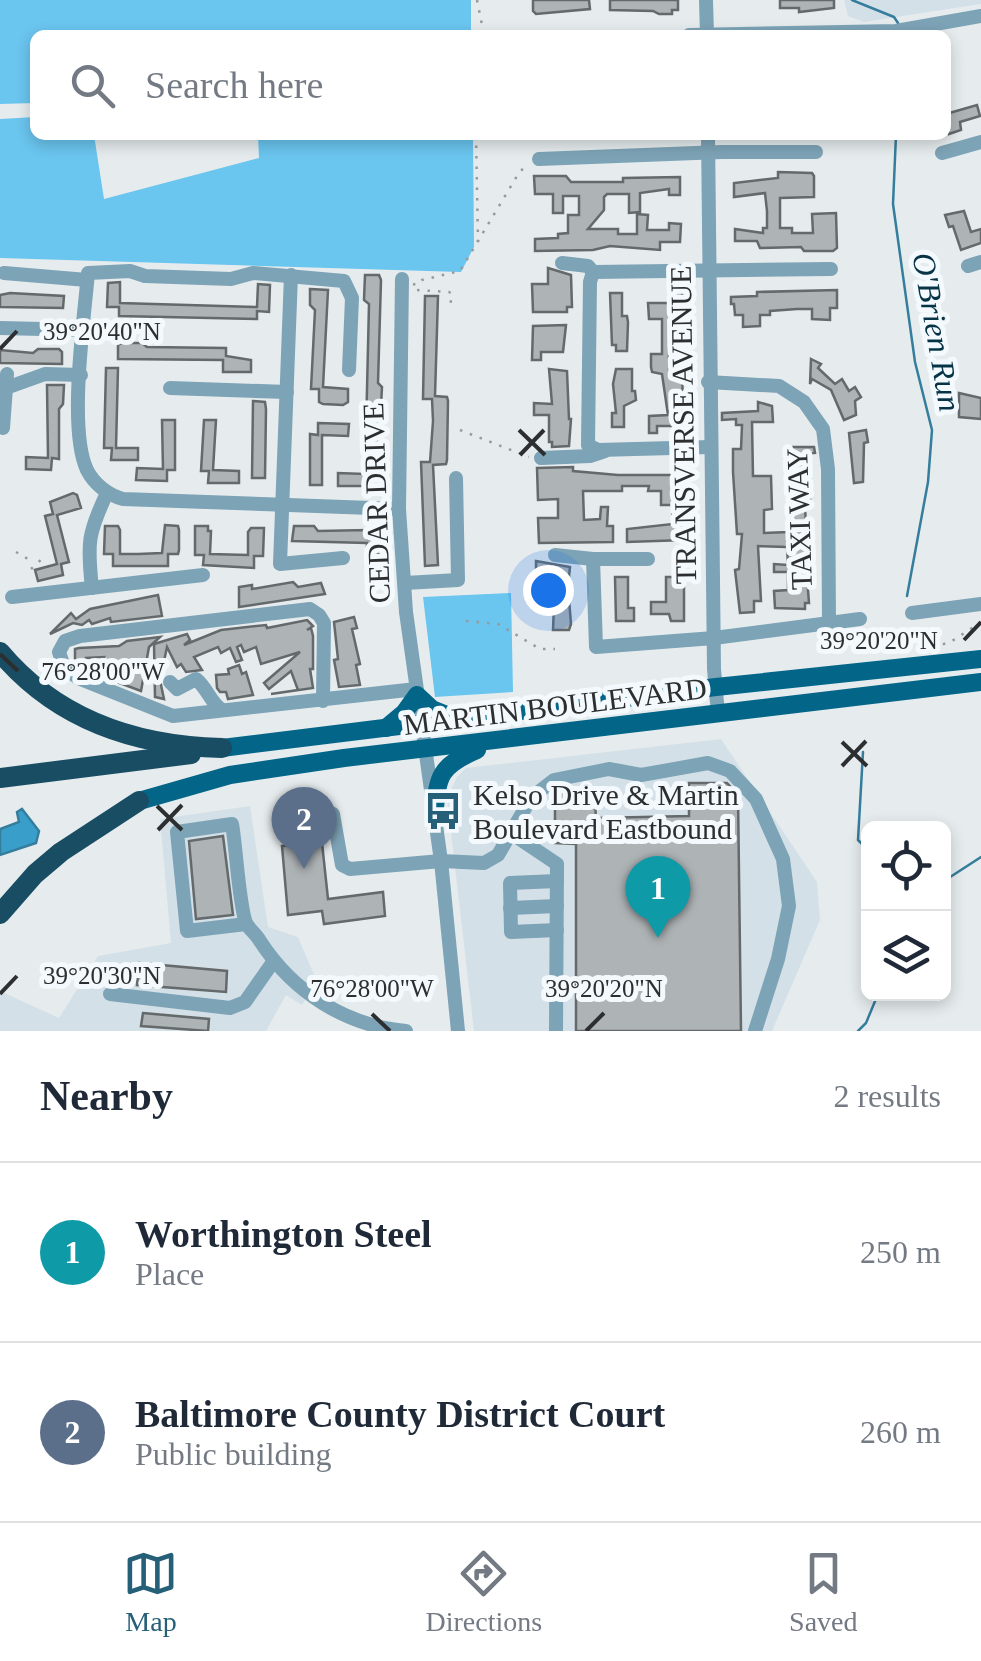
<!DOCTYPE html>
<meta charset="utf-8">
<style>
:root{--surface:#fff;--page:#f2f2f3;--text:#1f2937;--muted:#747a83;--line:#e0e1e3;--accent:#255f78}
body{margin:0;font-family:Georgia,serif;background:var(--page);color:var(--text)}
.controls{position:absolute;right:30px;bottom:30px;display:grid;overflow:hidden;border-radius:15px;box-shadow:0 5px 15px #0003}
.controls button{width:90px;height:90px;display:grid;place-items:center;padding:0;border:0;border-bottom:2px solid var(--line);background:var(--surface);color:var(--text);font:50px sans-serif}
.you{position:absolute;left:548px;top:590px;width:35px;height:35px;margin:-25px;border:8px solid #fff;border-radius:50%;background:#1a73e8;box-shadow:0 0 0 15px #1a73e833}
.badge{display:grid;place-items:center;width:65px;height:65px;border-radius:50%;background:var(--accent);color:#fff;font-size:32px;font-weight:700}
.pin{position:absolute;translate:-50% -82px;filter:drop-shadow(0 2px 5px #0008)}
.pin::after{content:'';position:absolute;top:52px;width:35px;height:30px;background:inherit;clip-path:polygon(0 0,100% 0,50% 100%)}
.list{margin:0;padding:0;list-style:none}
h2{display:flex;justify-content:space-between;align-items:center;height:130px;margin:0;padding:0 40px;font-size:42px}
h2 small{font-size:32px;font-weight:400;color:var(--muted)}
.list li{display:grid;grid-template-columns:65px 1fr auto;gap:30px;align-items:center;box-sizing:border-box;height:180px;padding:0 40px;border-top:2px solid var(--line)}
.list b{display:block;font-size:38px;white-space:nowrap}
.list p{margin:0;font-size:32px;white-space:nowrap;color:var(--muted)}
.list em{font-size:32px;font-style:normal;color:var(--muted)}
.icon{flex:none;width:55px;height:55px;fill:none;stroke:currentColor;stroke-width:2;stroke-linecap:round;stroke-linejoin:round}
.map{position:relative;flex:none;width:981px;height:1031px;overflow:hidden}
.search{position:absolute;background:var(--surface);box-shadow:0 5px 15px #0003;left:30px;right:30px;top:30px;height:110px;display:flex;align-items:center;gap:25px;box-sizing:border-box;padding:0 35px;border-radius:15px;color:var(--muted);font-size:38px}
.sheet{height:490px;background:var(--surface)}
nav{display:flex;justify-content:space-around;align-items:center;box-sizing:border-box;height:140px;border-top:2px solid var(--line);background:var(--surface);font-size:28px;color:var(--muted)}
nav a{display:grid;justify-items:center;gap:5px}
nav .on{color:var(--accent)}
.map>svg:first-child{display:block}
.built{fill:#d4e0e7}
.green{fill:#6ac5ef}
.water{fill:#399fca;stroke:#357d9c;stroke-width:2.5}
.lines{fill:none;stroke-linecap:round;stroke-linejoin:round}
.stream{stroke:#357d9c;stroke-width:2.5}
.building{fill:#aeb3b6;stroke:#64696b;stroke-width:2.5}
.path{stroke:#969a9b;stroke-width:2.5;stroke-dasharray:2.5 8;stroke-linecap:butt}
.minor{stroke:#7da3b6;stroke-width:14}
.major{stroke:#036688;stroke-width:18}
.highway{stroke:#184d64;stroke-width:20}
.ticks{fill:none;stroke:#2c2e2f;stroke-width:4}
.labels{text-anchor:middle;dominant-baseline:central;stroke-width:10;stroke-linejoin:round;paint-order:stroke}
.street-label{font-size:30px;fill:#2c2e2f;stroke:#f3f9fc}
.poi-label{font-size:30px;fill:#2c2e2f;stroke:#f3f9fc;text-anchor:start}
.water-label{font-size:32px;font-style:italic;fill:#063446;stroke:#f3f9fc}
.ticks-label{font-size:25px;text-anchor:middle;fill:#2c2e2f;stroke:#f3f9fc;stroke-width:10;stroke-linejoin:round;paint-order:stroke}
</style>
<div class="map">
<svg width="981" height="1031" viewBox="0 0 981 1031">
<rect width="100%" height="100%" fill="#e6ecee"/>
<!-- built -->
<g class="built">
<path d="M844,0H981V4L864,22L848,16Z"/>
<path d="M721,739L817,882L820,920L772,1031H474L447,798L457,777L466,768Z"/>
<path d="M250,806L268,927L298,937L317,982L302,1005L286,995L266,1031H0V991L59,1018L98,956L171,943L160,819Z"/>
</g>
<!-- green -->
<g class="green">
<path d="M0,0H471V35H35V103L0,104Z"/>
<path d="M35,117V135H94L104,199L259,158L258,135H473L474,247L461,272L0,258V119Z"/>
<path d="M511,593L513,692L435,697L423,597Z"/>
</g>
<!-- water -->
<path class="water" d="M22,809L39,831L36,843L0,855V829L19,822L17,812Z"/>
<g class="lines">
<!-- stream -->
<g class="stream">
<path d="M852,0L894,17L898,23"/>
<path d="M896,135L893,204L915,362L932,430L928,482L907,596"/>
<path d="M863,752L858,840L868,850"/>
<path d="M944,881L981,857"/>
<path d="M858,1031L866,1023L878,994"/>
</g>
</g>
<!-- building -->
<g class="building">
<path d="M533,0H589L590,9L536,14L533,11Z"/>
<path d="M610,0H678V10H672V14H659L653,11L610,10Z"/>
<path d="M780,0H834V8L799,12V8H780Z"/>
<path d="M977,105L980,116L960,122L961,130L949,134L946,114Z"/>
<path d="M778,172L812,173L814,176V197L780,198V228H792V233H813L812,214L836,213L837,248L833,251H804L801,247L760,248L757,241H735V229L763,233V228H767V211L765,193L734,197V183L778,178Z"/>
<path d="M534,176H566L571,182H623V178L680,177V195H669V189L640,193V212L629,213V194H607L604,197V210L588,229H618V234H637V214L648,215L647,230H669V223L681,224L680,242H660V250L610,246L593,250L535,251V239L558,238V234L568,233V215H579V196H563V213H553V194H535Z"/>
<path d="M964,211L971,232L981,229V243L961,250L953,226L949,227L945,215Z"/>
<path d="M548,268L571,275L572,307H567V312H533L532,284H548Z"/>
<path d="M365,275H379L381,280L378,383L382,387L381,406L376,412L377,475H369V486H338V473L365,474L369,304L364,300Z"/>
<path d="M120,282V303L257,307L258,284L270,285L269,312L257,311V319L119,316V307H107L108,283Z"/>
<path d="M310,289L328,290L323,387L348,389V402L343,405L323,404L319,402V389H311L315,310L310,305Z"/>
<path d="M671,289H682V306H678L679,351H669V368L678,367L679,375H682L684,426H657V433H649V416L668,415L662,374L652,372L651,367V354H662V319H649L648,303H671Z"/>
<path d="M837,290V308H830V320L812,319V309H797L770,311V315H760V326L743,327V315H735L734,304H731V297L757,296V292Z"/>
<path d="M10,293L64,296L63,308L0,307V295Z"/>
<path d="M610,293H622V316H627L628,322L627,351H616V345H612Z"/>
<path d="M425,296H438L435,396L447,397L448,401L447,460L446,464L433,465L438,565L425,566L421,462H430L433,421L432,399H423Z"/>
<path d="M566,325L563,352H541V360H532L533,326Z"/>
<path d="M122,343H142L147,347L226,348V356L251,360V372H223V360L118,359V345Z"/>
<path d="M38,349H59L62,352V364L0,363V350L33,353Z"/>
<path d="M811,359L821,364L818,368L835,384L842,379L849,391L855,387L861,397L855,401L856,415L844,420L831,390L812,379L810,384Z"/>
<path d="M106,368H118L116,448H138V460H111L112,448H104Z"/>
<path d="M549,369L567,371L569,419H571L569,446L552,447V442H549V415H534V403L552,404Z"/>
<path d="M616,369H632V391H635L636,400L624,406V427H612V413H616L613,384Z"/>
<path d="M47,385H64L63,404L59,409V459L52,458L51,470L26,469V457L48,458Z"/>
<path d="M959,393L981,398V419L959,417Z"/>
<path d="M253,401L265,402L266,409L265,478H252Z"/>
<path d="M758,402L772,406L773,422H752L753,476H771L772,509L764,510V533L788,532L792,480H796L792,447H814L815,453L804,454V472H809L811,479L810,502L808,509H805L808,551H805V576L807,577L809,603H805V609L775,608L774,591L788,590V572H774V564L788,565L787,547L758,546L761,601H754V612L740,613L735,570L739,569L742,534H737L733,472V449H741L742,425H736V419L722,420V413L758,411Z"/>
<path d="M162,420H175V470H167V481L136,480L137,468L163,469Z"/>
<path d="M204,420H216L213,470L239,471V483H208L209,471H201Z"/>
<path d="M318,423L349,424L348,436L322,435V485H310V434L318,435Z"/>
<path d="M866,430L868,442L864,443L863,482L854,483L849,433Z"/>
<path d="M573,467V471L618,475H672V471H685L688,498L684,500L685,540L627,542V529L673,524L672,505H661V491H648L649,486H622V491H583L584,520L600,519L601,507H608L607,526H613V542L539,543L538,518H558V499L538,500L537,468Z"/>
<path d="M73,493L77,495L81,508L57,515L69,562L61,564L63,575L38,581L35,570L57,564L45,516L53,514L50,502Z"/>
<path d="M165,525L178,526L179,530V550L178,554H168V566H113V554H104L105,526H118L120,530V554H138L162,553Z"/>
<path d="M195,526H208V531H211L210,554L248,555V532L251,528H264L263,556H254V568L203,565L204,555H195Z"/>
<path d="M294,526H314L318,531L368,530V539H379L378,569H366L367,543L292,541Z"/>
<path d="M536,561L570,567L568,586L571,624L569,630H553L555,579H551V571L536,572Z"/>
<path d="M615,577H628V608H634V621H616Z"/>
<path d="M666,577H684V621H671L669,614H651V602H666Z"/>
<path d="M293,582L298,587L321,583L325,594L239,607V587L252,585V589Z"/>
<path d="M158,595L162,616L111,622L110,618L92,624L89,620L82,625L73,623L50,634L71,613L76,619L90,609Z"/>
<path d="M354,617L357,628L352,629L360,664L356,665L360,685L339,687L334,660L338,659L334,622Z"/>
<path d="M307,620L313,626L307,630L311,628L313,636V669H310L313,688L271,694L298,690L291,671L269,689L264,683L300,652L261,664L256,647L244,652L241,645L237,647L242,660L236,662L230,648L221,653L218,647L194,657L202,670L186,672L181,664L177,667L167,647L160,680L164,699L155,697L154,644L187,634L190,640L184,645L221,630L266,625L267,628Z"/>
<path d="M160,637L149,647L141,691L98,675L104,657L86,658L85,668L75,662V649L79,648L119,646L127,641Z"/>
<path d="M239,665L242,674L246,672L253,695L228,699L226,692H220L217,688L216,675L229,674L228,669Z"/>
<path d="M689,783H727L738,795L741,1031H576V844L555,843V792L594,788L596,818L689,816Z"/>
<path d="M223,836L233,915L196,919L189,841Z"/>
<path d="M322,843L328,899L383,892L385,916L324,924L322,911L288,915L282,846Z"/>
<path d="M139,963L227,971L226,992L137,985Z"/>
<path d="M143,1013L209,1019L208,1031L141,1026Z"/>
</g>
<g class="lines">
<!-- path -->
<g class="path">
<path d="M477,0L484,35"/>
<path d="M476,135L478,242"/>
<path d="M413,284L417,285L422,280L460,271L520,171L528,166"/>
<path d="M417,290L449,292L452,294L450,307"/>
<path d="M460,430L529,457"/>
<path d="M16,552L28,559"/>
<path d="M31,569L45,556"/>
<path d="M466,621L498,624L540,649H555"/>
<path d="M933,648L952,641L981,622"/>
</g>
<!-- minor -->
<g class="minor">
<path d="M706,0L707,35"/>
<path d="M689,35L896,31L981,16"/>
<path d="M708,135L714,669L718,714"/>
<path d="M942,153L981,142"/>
<path d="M539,159L722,152H816"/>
<path d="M562,263L588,266L593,272"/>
<path d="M968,266L981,262"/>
<path d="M4,273L87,280"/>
<path d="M291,275L280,564L343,558"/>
<path d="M402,279L399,509L406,612L441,861L458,1031"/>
<path d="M0,328L84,330"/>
<path d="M349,370L352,298L344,281L253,273L231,279L145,276L130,271L88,273C84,320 68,430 87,470C94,484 108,495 123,499L399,509"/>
<path d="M708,382L779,386L804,402L823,429L828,469L829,622"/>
<path d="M6,388L45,374L81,375"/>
<path d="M170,388L287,392"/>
<path d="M3,428L7,374"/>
<path d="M710,447L598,450L588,445L590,282L593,272L831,269"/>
<path d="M541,458L590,456L605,451"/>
<path d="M555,555L593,559"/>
<path d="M648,559H593L596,647L714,638L860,619"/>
<path d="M405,583L458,580L456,478"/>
<path d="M92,588C87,543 88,533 107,493"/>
<path d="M12,597L203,575"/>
<path d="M912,613L981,604"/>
<path d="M170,682L177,689L196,679C208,689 210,702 222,710"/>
<path d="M323,701L324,623L319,615L310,609L80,636L65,641L59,652L64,667L78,678L173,716L416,689"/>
<path d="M333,814L342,865L350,869L441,861L484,863L498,855L531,798L554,780L609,769L641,775L708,763L730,771L756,799L783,859L789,906L778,959L755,1031"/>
<path d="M511,833L557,864L556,1031"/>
<path d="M510,908L557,906"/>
<path d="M246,924L187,931L177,832L232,824C236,846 239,905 246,923C249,929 257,935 260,941C293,992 346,1026 406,1031"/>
<path d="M557,930L511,932L510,883L557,881"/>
<path d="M110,994L230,1008L245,1002L273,962"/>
</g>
<!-- major -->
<g class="major">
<path d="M386,728L404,713L417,695L432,709L452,717"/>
<path d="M222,748L716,687L981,659"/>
<path d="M139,801L230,775L344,758L981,682"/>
<path d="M434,818C438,777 437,767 477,750"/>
</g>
<!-- highway -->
<g class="highway">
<path d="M0,652C57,720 135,746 222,748"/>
<path d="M0,778L191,754"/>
<path d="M0,914L35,874L61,852L139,801"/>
</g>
</g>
<!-- ticks -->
<path class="ticks" d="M0,349L17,331M519,430L545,455M520,455L544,430M964,640L981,622M0,654L18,671M842,742L867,766M842,766L866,741M157,806L182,830M158,830L182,805M0,994L17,976M372,1014L390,1031M586,1031L604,1013"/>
<!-- icons -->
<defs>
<g id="bus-bare" transform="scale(3)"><path d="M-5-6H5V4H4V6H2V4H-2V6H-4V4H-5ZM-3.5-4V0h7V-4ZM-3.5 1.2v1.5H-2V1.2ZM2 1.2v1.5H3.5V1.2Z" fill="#255f78" stroke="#f3f9fc" stroke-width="2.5" paint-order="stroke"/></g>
</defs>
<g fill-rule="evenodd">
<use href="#bus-bare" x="443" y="811"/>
</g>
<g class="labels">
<!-- street labels -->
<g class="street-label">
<text transform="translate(683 425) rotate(-91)">TRANSVERSE AVENUE</text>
<text transform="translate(376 503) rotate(-92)">CEDAR DRIVE</text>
<text transform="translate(799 519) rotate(-92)">TAXI WAY</text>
<text transform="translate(555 706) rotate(-7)">MARTIN BOULEVARD</text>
</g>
<!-- poi labels -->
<g class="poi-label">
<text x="473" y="794">Kelso Drive &amp; Martin<tspan x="473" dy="34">Boulevard Eastbound</tspan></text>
</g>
<!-- water labels -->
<g class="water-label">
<text transform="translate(937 332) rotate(80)">O'Brien Run</text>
</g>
</g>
<g class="ticks-label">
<text x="102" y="340">39°20'40"N</text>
<text x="879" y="649">39°20'20"N</text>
<text x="103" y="680">76°28'00"W</text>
<text x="102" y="984">39°20'30"N</text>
<text x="604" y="997">39°20'20"N</text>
<text x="372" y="997">76°28'00"W</text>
</g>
</svg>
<div class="controls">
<button><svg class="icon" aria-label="locate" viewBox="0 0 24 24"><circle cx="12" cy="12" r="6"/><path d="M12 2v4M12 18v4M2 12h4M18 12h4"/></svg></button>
<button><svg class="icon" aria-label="layers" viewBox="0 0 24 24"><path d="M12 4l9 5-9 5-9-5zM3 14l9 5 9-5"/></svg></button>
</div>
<div class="you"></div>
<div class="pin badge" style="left:658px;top:938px;background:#0f9aa8">1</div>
<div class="pin badge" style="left:304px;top:869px;background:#5c6f8a">2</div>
<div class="search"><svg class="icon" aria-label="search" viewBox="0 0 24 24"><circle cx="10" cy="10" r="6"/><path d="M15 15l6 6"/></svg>Search here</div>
</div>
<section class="sheet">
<h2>Nearby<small>2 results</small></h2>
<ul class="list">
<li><span class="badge" style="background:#0f9aa8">1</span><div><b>Worthington Steel</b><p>Place</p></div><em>250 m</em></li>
<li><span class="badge" style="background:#5c6f8a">2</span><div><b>Baltimore County District Court</b><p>Public building</p></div><em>260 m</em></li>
</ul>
</section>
<nav>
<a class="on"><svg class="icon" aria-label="map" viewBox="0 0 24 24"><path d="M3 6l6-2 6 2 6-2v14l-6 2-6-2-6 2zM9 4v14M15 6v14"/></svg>Map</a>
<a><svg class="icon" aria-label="directions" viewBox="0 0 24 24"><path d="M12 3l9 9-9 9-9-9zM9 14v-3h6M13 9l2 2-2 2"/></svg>Directions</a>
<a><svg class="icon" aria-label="saved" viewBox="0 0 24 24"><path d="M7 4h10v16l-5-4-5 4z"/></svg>Saved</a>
</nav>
